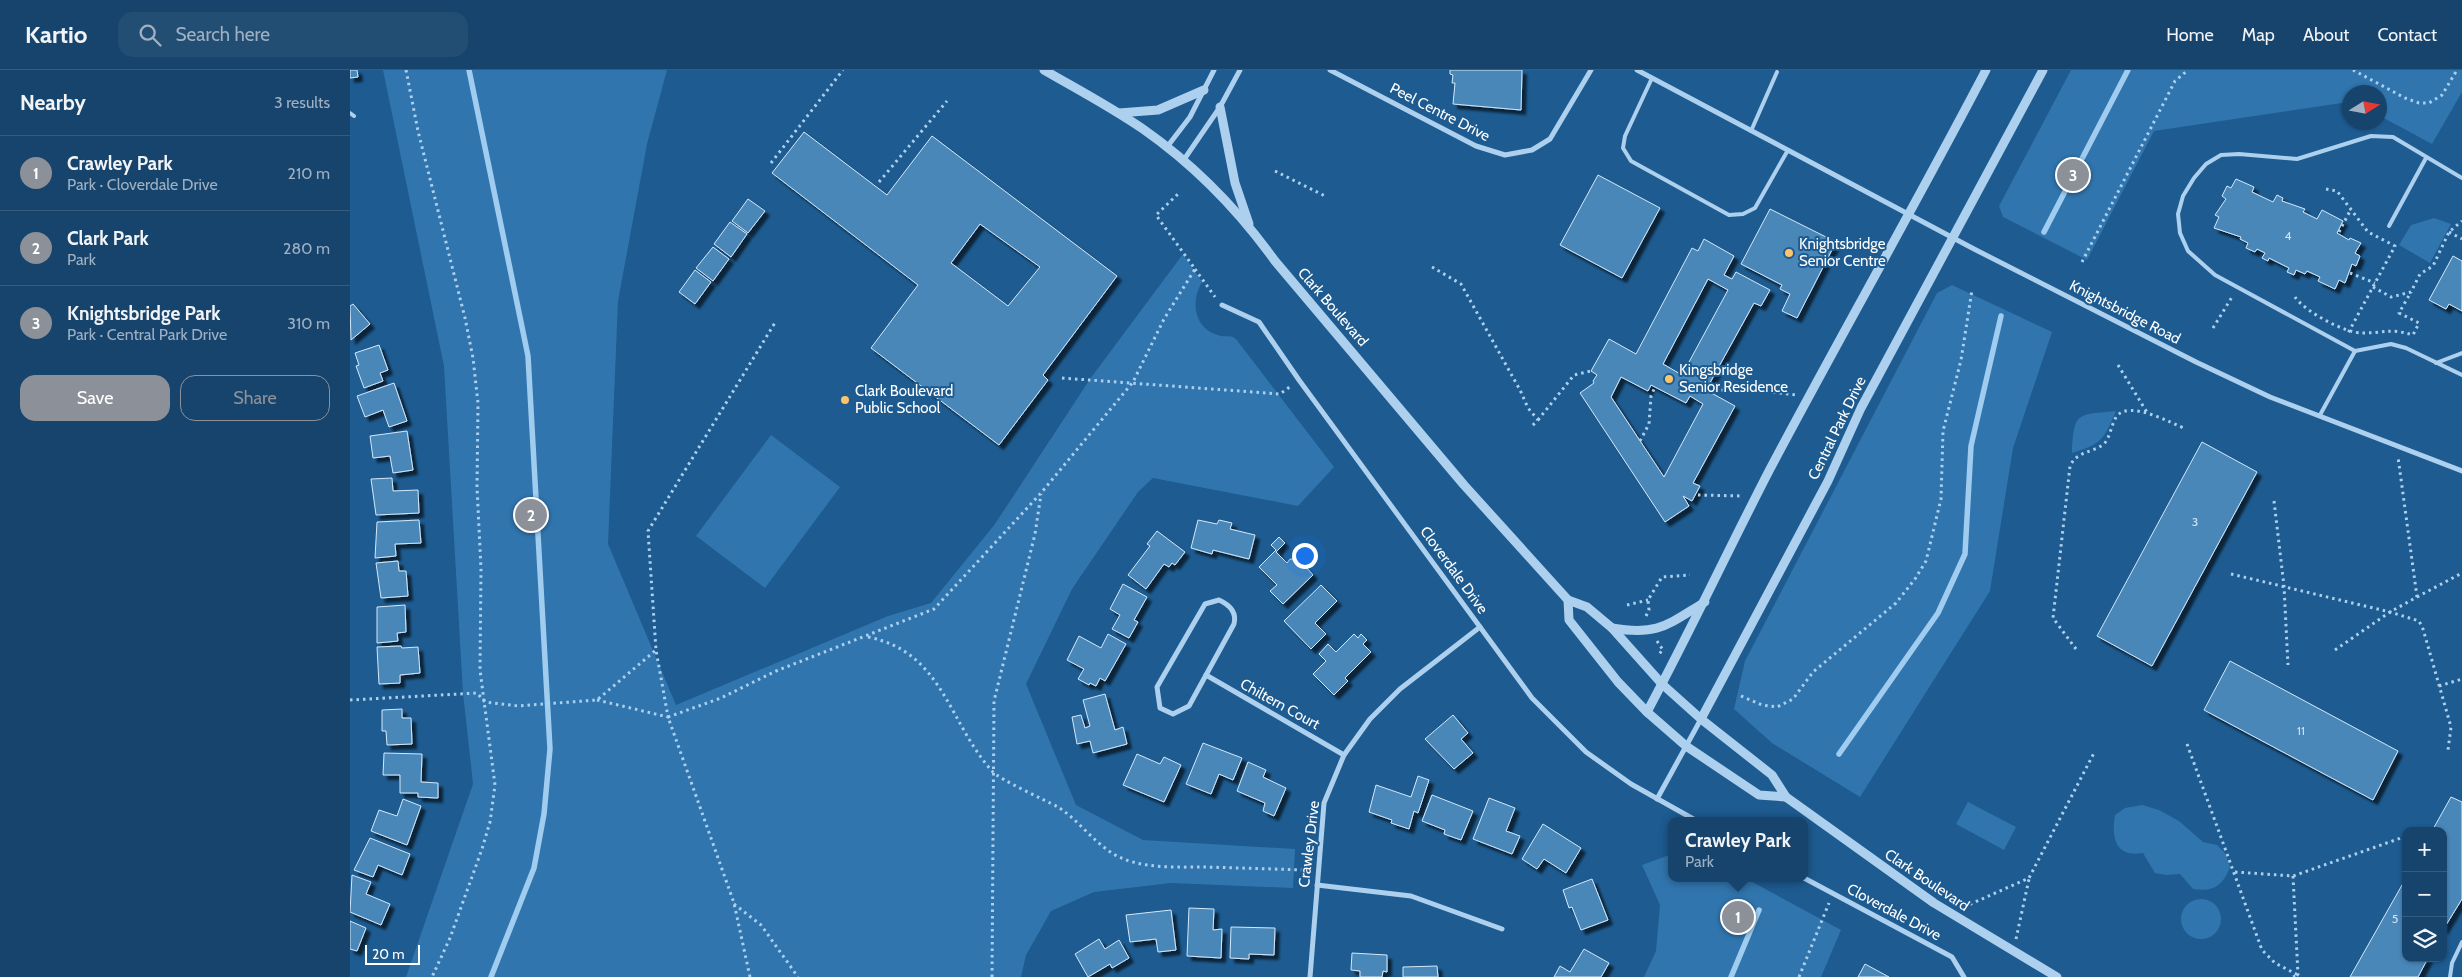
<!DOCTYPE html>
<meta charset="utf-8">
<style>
:root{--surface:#16446c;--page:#234e74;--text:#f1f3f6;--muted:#9eb0c2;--line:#355c7f;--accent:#8c9099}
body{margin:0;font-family:Cabin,sans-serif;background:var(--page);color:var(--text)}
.controls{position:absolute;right:15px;bottom:15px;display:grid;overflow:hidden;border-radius:10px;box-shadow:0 1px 4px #0004}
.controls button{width:45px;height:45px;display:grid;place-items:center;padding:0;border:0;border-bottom:1px solid var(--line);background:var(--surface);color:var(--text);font:25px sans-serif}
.compass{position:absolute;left:1992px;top:15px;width:45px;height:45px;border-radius:50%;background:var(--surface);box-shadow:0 1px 4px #0004;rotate:79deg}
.scale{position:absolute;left:15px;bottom:12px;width:55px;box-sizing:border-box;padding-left:5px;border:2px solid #fff;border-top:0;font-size:14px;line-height:18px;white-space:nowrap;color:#fff;-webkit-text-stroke:4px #1d5b90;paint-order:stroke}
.you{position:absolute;left:954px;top:485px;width:18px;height:18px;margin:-12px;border:4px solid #fff;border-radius:50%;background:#1a73e8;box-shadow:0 0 0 8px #1a73e833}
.badge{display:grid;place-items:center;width:32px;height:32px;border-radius:50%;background:var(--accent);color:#fff;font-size:16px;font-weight:700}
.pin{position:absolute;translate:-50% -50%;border:2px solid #fff;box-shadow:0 1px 5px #0006}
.popup{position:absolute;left:1318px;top:747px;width:140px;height:65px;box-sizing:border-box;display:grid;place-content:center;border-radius:10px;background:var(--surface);filter:drop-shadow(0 1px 4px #0005);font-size:16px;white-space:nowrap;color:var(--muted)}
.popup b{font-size:19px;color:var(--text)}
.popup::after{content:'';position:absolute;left:50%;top:100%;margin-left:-10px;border:10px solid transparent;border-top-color:var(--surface)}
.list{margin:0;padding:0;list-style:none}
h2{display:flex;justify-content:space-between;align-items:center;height:65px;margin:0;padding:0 20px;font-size:21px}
h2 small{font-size:16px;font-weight:400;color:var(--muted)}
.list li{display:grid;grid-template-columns:32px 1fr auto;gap:15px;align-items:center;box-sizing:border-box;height:75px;padding:0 20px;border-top:1px solid var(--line)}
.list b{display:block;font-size:19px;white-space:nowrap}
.list p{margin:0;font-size:16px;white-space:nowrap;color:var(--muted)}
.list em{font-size:16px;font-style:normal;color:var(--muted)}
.actions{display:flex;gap:10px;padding:15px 20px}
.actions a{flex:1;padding:11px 0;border:1px solid var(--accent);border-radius:15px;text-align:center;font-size:18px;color:var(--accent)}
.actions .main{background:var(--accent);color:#fff}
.icon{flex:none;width:28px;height:28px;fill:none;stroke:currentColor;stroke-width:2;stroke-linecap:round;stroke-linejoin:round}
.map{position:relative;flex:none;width:2112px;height:907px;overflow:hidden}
header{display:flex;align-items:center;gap:30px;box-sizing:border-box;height:70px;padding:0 25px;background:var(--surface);border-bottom:1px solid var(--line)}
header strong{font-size:24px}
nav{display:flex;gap:28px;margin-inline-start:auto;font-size:18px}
.search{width:350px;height:45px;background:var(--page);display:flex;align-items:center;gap:12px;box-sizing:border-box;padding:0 18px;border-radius:15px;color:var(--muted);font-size:19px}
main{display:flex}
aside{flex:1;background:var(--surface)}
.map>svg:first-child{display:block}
.green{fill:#3175ae}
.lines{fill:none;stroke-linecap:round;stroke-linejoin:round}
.stream{stroke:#a0cdef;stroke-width:5.5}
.building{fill:#4a87b9;stroke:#d3e8fa;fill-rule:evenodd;filter:url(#shadow)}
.path{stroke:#add0ee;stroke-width:3;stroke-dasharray:2.5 4;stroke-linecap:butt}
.service{stroke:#add0ee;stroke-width:4}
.minor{stroke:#add0ee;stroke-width:5}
.tertiary{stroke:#add0ee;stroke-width:9}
.poi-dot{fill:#fdc46c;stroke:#1d5b90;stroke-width:2}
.labels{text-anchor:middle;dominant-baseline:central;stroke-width:4;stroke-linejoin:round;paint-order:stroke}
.number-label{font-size:12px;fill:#d2e1ee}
.street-label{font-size:15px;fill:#fff;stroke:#1d5b90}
.poi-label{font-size:15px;fill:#fff;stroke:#1d5b90;text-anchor:start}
</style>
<header>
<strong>Kartio</strong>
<div class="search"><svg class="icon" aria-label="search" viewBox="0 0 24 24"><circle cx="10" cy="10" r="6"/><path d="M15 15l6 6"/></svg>Search here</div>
<nav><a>Home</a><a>Map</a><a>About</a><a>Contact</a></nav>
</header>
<main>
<aside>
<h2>Nearby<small>3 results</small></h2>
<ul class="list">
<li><span class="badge">1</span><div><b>Crawley Park</b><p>Park · Cloverdale Drive</p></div><em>210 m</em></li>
<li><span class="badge">2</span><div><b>Clark Park</b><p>Park</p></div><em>280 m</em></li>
<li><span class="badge">3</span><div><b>Knightsbridge Park</b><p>Park · Central Park Drive</p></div><em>310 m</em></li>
</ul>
<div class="actions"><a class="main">Save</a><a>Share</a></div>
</aside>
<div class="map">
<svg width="2112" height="907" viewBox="0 0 2112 907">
<defs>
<filter id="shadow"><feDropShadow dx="4.5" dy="4.5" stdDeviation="1" flood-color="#0009"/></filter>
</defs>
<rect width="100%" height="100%" fill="#1d5b90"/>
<!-- green -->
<g class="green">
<path d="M33,0H317L297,74L268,231L258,474L326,635L538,546L581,533L645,454L740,309L833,184L852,212C840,232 844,260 871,266C877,267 881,265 886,269L984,397L948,436L803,408L788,422L722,519L676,614L726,735L793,770L945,779L943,818L821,813L744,822L701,841L676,885L671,907H56L123,714L113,623L94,296Z"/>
<path d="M1721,0H2112V22L2082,74L2030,46V22H2000L1999,32L1804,61L1737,190L1653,147L1649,136Z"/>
<path d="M2084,148L2101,154L2080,193L2049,175L2061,155Z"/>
<path d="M1602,215L1702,262L1663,378L1640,521L1510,727L1422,673L1384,639L1395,591L1587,223Z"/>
<path d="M1766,341C1754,369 1752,374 1722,383C1724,341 1727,345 1766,341Z"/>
<path d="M421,365L490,417L415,518L346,466Z"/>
<path d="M1618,732L1666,757L1654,780L1606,754Z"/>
<path d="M1792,735L1809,740L1829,751L1853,772L1867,775L1875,783L1880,797C1873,816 1863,822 1843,819L1830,804L1816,805L1805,803L1793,783C1766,788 1761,768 1765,745L1775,738Z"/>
<path d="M1322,784V808H1395L1491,860L1471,907H1294L1306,881L1310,835L1292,795Z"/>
<circle cx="1851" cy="849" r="20"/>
</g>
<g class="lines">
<!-- stream -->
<g class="stream">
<path d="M119,0L178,286L200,679L194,744L184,798L141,907"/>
<path d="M1694,162L1778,0"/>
<path d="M1489,684L1588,543L1615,484L1621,376L1651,246"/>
<path d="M1381,907L1409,840"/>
</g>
</g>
<!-- building -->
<g class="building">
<path d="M0,0H7L8,7L0,8Z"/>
<path d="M1100,0H1172L1171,40L1103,34L1105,13H1102L1103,5L1100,4Z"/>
<path d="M454,62L537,125L582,66L767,206L693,305L698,310L649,375L521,278L568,215L422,103ZM630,154L690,197L658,236L601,193Z"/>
<path d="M1248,105L1310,138L1272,208L1210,175Z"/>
<path d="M1886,109L1904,117L1902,122L1923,132L1927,125L1933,128L1932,131L1955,139L1953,142L1967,149L1972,140L1993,151L1987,163L1999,170L2000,168L2011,173L2005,183L2010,186L2006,196L2002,194L1995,213L1989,210L1985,219L1968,211L1970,207L1957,201L1955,204L1946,200L1944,205L1937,202L1939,198L1919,188L1918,191L1912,188L1915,183L1907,179L1905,182L1896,178L1898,173L1890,169L1891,167L1864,158L1869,147L1865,145L1876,129L1872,126L1877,116L1881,118Z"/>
<path d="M398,129L415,141L398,163L382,151Z"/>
<path d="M1420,139L1486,172L1447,248L1432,241L1440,224L1430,219L1432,215L1391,194Z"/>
<path d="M380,152L397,164L381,187L364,174Z"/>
<path d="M1354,169L1384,186L1374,205L1382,209L1386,202L1420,220L1411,236L1404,233L1356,320L1385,336L1343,413L1350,416L1342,431L1333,426L1339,436L1315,452L1230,323L1244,313L1243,311L1247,305L1241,301L1259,269L1286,284L1342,178L1348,181ZM1358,209L1378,220L1332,305L1313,294ZM1271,307L1298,321L1301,315L1336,333L1340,326L1353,334L1314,407L1261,327Z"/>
<path d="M363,177L379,189L363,211L346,198Z"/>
<path d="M2103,186L2112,191V241L2099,234L2096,239L2079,230Z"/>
<path d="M345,200L361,212L345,234L329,222Z"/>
<path d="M3,234L20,254L1,270L0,236Z"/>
<path d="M29,275L38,300L30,303L33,311L14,318L6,296L9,295L5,283Z"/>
<path d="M44,313L57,351L39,357L33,340L15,347L7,326Z"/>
<path d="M57,361L63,400L43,403L40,386L23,388L20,366Z"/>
<path d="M1852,372L1907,402L1802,596L1747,566Z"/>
<path d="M42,408L43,421L68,420L69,443L26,445L21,409Z"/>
<path d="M69,450L71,473L45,474L46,486L25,488L27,452Z"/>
<path d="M848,450L867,454L869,450L882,453L880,459L905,465L899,489L863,480L862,484L841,478Z"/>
<path d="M807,461L835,482L825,495L822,493L819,497L814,494L796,519L778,505L800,476L797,474Z"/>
<path d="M929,467L935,473L926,482L937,493L940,489H949L963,505L933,534L920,521L927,515L909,497L926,480L921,475Z"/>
<path d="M48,491L49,501H56L58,526L31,528L26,493Z"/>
<path d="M773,514L797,527L784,550L788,552L779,568L762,559L770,545L760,539Z"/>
<path d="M971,515L987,531L965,553L976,564L961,579L934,551Z"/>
<path d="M55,535L56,562L47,563L48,571L27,573V537Z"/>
<path d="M758,564L776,574L755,611L750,608L746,616L740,613L739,615L728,609L734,599L717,590L729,566L751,578Z"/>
<path d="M1004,564L1008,568L1011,564L1017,570L1013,574L1021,582L995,608L998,611L984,625L963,604L976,591L969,584L978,574L986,582Z"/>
<path d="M51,576L52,578L68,577L70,603L50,605V613L29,614L27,577Z"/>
<path d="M1880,591L2048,681L2023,730L1854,640Z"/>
<path d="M755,624L765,660L773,657L777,674L743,683L740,671L727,674L722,647L731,645L735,658L740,656L733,630Z"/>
<path d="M52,639V648H61L62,674L37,675L36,661H32V640Z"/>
<path d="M1103,645L1118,663L1111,669L1123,683L1104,699L1075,669Z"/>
<path d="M853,673L892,688L883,710L869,704L861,724L836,714Z"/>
<path d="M34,683L72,684L71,712L88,713V728L68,727V723H50V705H33Z"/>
<path d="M787,684L810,694L814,687L831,695L814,732L773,715Z"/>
<path d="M898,692L916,700L913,707L936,718L924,746L913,741L915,733L887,721Z"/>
<path d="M1068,706L1079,710L1068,743L1064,741L1059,759L1041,753L1042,750L1019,742L1026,715L1061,727Z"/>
<path d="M1082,725L1123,741L1111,770L1094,764L1095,760L1072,751Z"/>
<path d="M2101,727L2112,732V829L2093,860V761H2082Z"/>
<path d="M1139,728L1165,738L1156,761L1170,766L1162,784L1123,769Z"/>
<path d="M53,729L71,736L57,775L21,761L29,740L47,746Z"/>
<path d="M1193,754L1231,778L1216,803L1194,789L1187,799L1172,789Z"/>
<path d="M20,768L60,784L52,805L28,795L23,807L4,800Z"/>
<path d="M2,805L21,812L16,824L40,834L31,855L0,842Z"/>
<path d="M2056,808V888H2078L2068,907H2000Z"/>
<path d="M1242,809L1258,850L1231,860L1222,837L1219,838L1213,820Z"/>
<path d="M839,838L864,839L863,860L872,859L871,888L837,886Z"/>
<path d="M821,840L826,880L808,882L806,869L780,872L776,845Z"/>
<path d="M0,851L16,858L7,881L0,879Z"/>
<path d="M881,857L925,858L924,885L899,884V889L880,888Z"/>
<path d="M749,869L755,879L769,870L779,888L762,898L760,894L738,907L725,884Z"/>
<path d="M1234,879L1259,893L1251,907H1204L1210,896L1220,902Z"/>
<path d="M1002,883L1037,885V902L1033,901L1032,907H1010V901L1001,900Z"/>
<path d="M1515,894L1539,907H1508Z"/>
<path d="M1087,896L1088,907H1053V897Z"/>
</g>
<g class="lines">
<!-- path -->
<g class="path">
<path d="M56,0L68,61L115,248L123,288L128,333L127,417L131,499L130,600L145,715L140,752L132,779L100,868L82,907"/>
<path d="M2003,0L2055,28L2069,33H2079L2092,25L2107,0"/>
<path d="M421,93L493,0"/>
<path d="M925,101L977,127"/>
<path d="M529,112L597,31"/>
<path d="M1976,119L1987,121L2018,162L2045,176L1997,265"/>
<path d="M1989,162L2001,139"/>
<path d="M2099,162L2112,169"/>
<path d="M1732,192L1825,11L1838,0"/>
<path d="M1082,197L1111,214L1170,320L1178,338L1188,350L1182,356"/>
<path d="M845,199L865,227"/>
<path d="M2000,203L2025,213"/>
<path d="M2023,217L2041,227L2061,222L2070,204L2083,196L2099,162L2112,151"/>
<path d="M1945,227C1954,241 1996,264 2013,263C2035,263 2040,258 2063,265L2069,253L2049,243L2061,222"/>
<path d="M1863,258L1882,227"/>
<path d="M1768,295L1798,344"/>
<path d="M712,308L930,324L941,316"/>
<path d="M1365,321L1389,318L1446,325"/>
<path d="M1188,350L1224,305L1241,301"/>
<path d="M1290,371L1299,354L1301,326L1305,317"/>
<path d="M1348,425L1393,426"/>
<path d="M1924,431L1934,516L1938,595"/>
<path d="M1881,504L2040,542L2069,551L2073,559L2101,657L2098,680"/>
<path d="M2067,527L2112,503"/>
<path d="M1277,535L1298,530"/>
<path d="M1296,546L1299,540L1298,530L1312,507L1340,505"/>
<path d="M518,567C593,582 598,652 642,701C650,710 693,729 708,737C730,751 745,775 769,787C795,799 828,797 855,797C889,798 923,799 957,800"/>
<path d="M1307,571L1313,580L1309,584"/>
<path d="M1726,579L1703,548L1720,396C1727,381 1742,383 1754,374C1761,366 1761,354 1767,346C1780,330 1821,353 1836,359"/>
<path d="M1985,580L2040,542L2067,527L2048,387"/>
<path d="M2089,616L2112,609"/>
<path d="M1391,626L1412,635L1427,637L1443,629L1463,602L1546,533L1565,509L1576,491L1591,429L1593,361L1611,290L1622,220"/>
<path d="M0,630L127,623L135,632L168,636L247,630L306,580"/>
<path d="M247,630L318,647L306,580L298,461L426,251"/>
<path d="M1837,674L1912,880L1925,893L1948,905L1943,907"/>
<path d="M1885,802L1943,806L2051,768"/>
<path d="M1943,806L1948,905L1951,907"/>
<path d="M384,834L411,855L448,907"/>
<path d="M1614,837L1679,808L1744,683"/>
<path d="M1666,869L1679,809"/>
<path d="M400,907L384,833L318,647L371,628L426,601L584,539L691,423L783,312L814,249L845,199L806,145L828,124"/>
<path d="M642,907L644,631L685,464L691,424"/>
<path d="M1449,907L1479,833"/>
</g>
<!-- service -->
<g class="service">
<path d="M1302,8L1275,66L1273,78L1281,91L1379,145L1393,144L1405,138L1438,80"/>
<path d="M0,43L4,46"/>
<path d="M1401,61L1427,2"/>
<path d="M2112,108L2043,67L2021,66L1947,89L1889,84L1871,85L1856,94L1844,108L1833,126L1828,144L1830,163L1838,181L1865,205L2005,281L2041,274L2056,278L2112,305"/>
<path d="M2039,156L2076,88"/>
<path d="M2086,293L2112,283"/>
<path d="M1970,345L2005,281"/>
<path d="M2100,907L2102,893L2112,872"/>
</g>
<!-- minor -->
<g class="minor">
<path d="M980,0L1126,76L1155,85L1182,80L1200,69L1241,0"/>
<path d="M1287,0L1624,179L1846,292L1920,327L2112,401"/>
<path d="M817,77L840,47L864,0"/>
<path d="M833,91L870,37L890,0"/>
<path d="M872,235L909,252L949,310L1182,628L1236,682L1281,714L1347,751"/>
<path d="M869,530C880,535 887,542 884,554L839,636L823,644L810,638L807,617L855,534Z"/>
<path d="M856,605L994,685"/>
<path d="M1307,729L1351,649"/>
<path d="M1454,808L1602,887L1614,907"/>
<path d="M967,815L1061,826L1152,859"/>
<path d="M960,907L974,733L994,685L1020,649L1050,619L1130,557"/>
</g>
<!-- tertiary -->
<g class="tertiary">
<path d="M694,0C727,19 761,37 793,59C843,94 889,141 925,191L1114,415L1218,530L1237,537L1262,558L1312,614L1351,649L1422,705L1436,727L1584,833L1707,907"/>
<path d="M870,37L885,113L899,154"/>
<path d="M769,43L808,40L854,20"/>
<path d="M1218,530L1219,550L1268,612L1297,642L1336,676L1409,725L1436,727"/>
<path d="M1262,558C1308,566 1317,555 1355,532"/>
<path d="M1297,642C1340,562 1378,480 1420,399C1491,265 1566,134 1636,0"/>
<path d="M1351,649L1478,411L1511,338L1693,0"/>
</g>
</g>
<!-- markers -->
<g class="poi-dot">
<circle cx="1439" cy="183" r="5"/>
<circle cx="1319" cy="309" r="5"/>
<circle cx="495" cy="330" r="5"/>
</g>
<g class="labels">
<!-- number labels -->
<g class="number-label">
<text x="1938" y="165">4</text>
<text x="1845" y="451">3</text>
<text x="1951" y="660">11</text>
<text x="2045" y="848">5</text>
</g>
<!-- street labels -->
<g class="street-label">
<text transform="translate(1090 42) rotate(27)">Peel Centre Drive</text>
<text transform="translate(983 237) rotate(49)">Clark Boulevard</text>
<text transform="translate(1775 242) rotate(27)">Knightsbridge Road</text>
<text transform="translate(1487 358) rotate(-64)">Central Park Drive</text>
<text transform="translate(1104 500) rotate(54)">Cloverdale Drive</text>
<text transform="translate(930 634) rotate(29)">Chiltern Court</text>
<text transform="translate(959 774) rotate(-83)">Crawley Drive</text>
<text transform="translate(1577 810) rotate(34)">Clark Boulevard</text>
<text transform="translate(1544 842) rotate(28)">Cloverdale Drive</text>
</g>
<!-- poi labels -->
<g class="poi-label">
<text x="1449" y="174">Knightsbridge<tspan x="1449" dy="17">Senior Centre</tspan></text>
<text x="1329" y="300">Kingsbridge<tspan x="1329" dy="17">Senior Residence</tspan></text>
<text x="505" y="321">Clark Boulevard<tspan x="505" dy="17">Public School</tspan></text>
</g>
</g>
</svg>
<div class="controls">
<button>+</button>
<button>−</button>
<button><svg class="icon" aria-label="layers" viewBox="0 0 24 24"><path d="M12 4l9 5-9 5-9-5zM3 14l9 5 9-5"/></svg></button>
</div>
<svg class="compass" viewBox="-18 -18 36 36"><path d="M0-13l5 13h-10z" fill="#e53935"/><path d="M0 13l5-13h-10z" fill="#9eb0c2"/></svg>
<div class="scale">20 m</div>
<div class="you"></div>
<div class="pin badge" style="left:1388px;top:847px">1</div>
<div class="popup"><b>Crawley Park</b>Park</div>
<div class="pin badge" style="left:181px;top:445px">2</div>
<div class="pin badge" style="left:1723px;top:105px">3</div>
</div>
</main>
